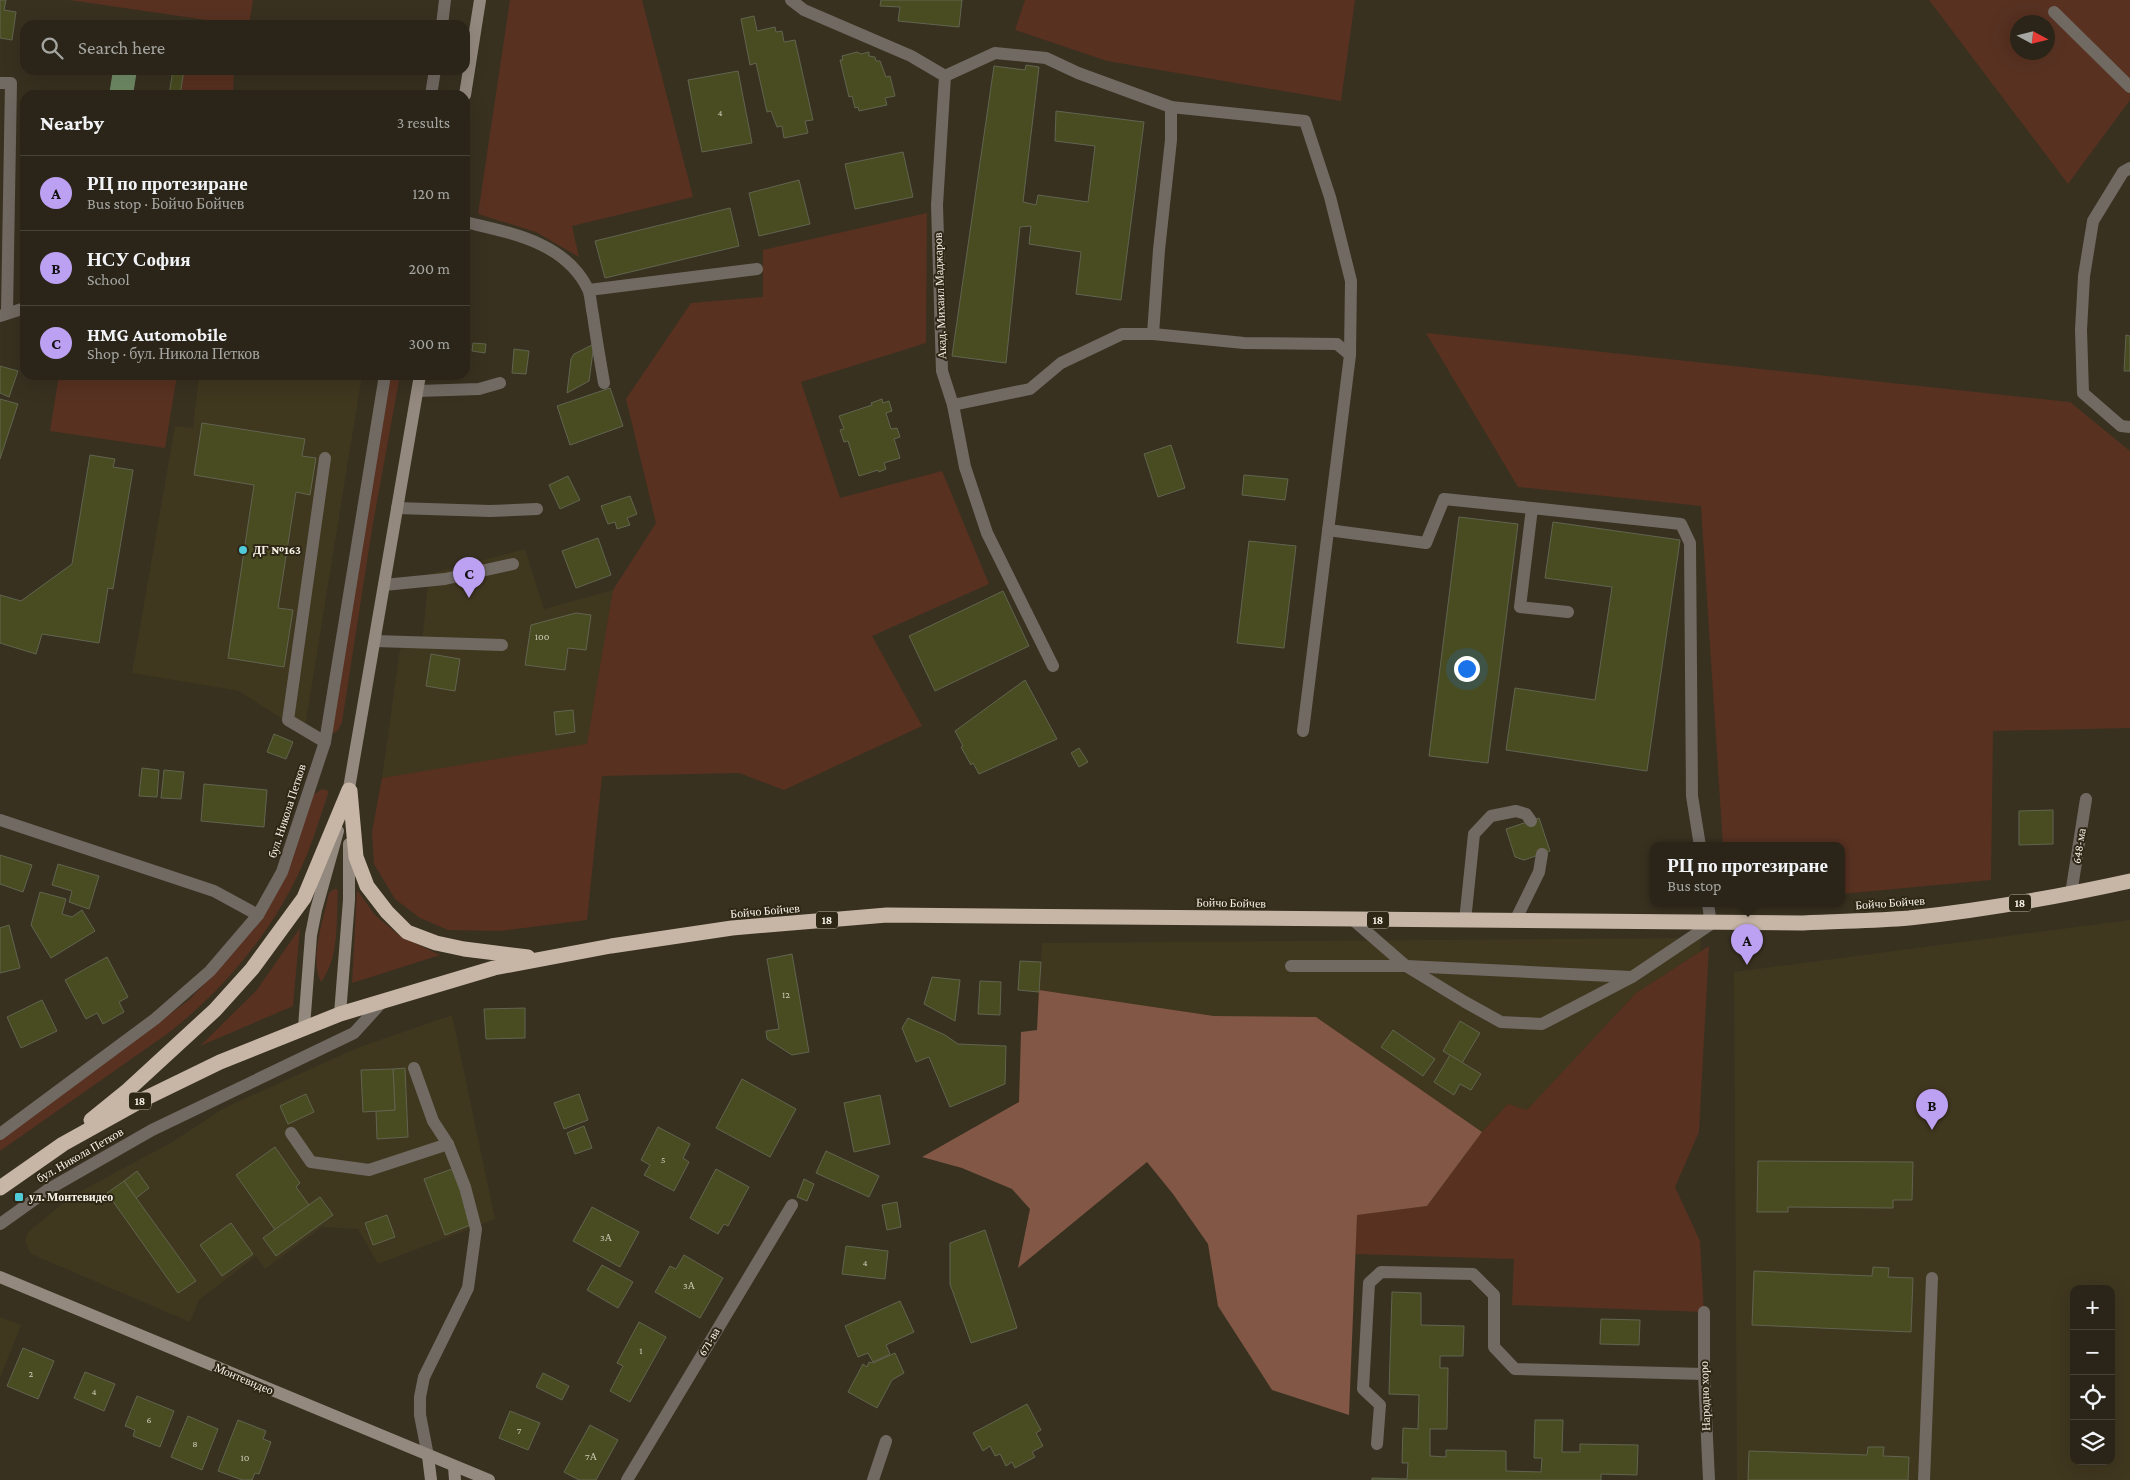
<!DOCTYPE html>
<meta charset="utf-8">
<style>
:root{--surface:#2a2518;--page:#363125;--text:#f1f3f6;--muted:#a5a5a2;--line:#464237;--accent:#bca0f2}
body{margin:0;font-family:"Crimson Pro",serif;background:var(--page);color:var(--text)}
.controls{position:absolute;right:15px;bottom:15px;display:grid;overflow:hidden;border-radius:10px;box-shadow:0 5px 20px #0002}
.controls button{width:45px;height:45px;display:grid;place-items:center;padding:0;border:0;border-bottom:1px solid var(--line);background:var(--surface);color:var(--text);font:25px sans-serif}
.compass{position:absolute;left:2010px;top:15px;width:45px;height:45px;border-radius:50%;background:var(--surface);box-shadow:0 5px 20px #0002;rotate:97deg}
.you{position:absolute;left:1466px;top:668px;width:18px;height:18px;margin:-12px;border:4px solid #fff;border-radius:50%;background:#1a73e8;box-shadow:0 0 0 8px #1a73e833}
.badge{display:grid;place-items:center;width:32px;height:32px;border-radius:50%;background:var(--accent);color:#111;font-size:16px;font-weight:700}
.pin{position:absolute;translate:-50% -41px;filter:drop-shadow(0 1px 2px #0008)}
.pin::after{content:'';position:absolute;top:26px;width:18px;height:15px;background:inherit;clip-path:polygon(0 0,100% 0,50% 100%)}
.popup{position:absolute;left:1650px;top:842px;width:195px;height:65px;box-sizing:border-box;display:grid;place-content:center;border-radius:10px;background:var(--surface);filter:drop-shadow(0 1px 4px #0005);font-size:16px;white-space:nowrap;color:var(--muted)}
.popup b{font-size:19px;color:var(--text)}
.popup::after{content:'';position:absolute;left:50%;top:100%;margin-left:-10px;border:10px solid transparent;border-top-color:var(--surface)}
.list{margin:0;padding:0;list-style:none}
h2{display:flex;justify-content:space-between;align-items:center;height:65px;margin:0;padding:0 20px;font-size:21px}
h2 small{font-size:16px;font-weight:400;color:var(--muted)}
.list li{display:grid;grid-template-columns:32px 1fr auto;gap:15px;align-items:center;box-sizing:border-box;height:75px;padding:0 20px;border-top:1px solid var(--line)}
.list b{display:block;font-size:19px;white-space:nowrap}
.list p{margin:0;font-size:16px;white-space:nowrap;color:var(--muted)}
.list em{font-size:16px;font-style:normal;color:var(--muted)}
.icon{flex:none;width:28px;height:28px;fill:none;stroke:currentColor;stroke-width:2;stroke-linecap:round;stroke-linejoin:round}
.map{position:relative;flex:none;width:2130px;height:1480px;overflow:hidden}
.search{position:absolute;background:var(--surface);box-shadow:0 5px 20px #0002;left:20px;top:20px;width:450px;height:55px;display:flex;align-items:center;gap:12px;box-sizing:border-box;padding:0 18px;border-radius:15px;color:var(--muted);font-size:19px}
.panel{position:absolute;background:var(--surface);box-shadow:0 5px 20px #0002;left:20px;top:90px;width:450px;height:290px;border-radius:15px}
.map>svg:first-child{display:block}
.built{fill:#40371f;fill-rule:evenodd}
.green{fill:#583121;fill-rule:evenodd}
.forest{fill:#825745}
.water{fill:#708b65}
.building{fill:#494c20;stroke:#616450}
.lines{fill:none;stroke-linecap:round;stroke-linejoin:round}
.lane{stroke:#716a63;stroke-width:12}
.street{stroke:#716a63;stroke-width:12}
.secondary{stroke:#94897e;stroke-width:12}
.highway{stroke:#c7b6a6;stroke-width:15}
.poi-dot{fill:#52cbd9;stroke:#2e2716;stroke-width:2}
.labels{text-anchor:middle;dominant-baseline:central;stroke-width:4;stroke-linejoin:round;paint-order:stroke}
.number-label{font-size:10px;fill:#ccc9b6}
.shield{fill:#2e2716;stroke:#bbb6a9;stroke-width:1}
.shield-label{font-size:11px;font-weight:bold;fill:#f7f3e8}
.street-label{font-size:12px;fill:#f7f3e8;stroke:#2e2716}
.poi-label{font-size:12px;font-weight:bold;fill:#f7f3e8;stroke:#2e2716;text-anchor:start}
</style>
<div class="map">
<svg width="2130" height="1480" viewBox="0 0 2130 1480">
<rect width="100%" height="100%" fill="#383120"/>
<!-- built -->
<g class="built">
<path d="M199,375H362L304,733L239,691L132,673L175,426L193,428Z"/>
<path d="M525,549L544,609L613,590L587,750L382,778L400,649L422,643L429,574Z"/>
<path d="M2130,920V1480H1737L1734,972ZM2074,1289H2111V1461H2074Z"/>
<path d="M1701,938L1700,952L1636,993L1527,1111L1508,1104L1482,1132L1316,1017L1214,1016L1039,990L1042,943Z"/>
<path d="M452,1015L495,1219L378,1264L358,1229L322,1227L265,1269L256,1256L199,1300L190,1322L31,1254L25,1241L28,1232L72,1196L174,1141L224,1108L357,1048Z"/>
<path d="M0,1317L21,1325L0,1378Z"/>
</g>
<!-- green -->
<g class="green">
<path d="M69,0H253L249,25H241Z"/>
<path d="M510,0H642L693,197L572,226L579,257L536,232L478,214Z"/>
<path d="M1025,0H1355L1341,101L1107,61L1015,30Z"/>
<path d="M1929,0H2130V100L2068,184ZM2018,22H2048V52H2018Z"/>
<path d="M184,70H234L233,95H180Z"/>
<path d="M927,213L926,343L801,382L840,498L942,471L989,584L872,636L922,726L784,790L739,773L602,776L587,920L501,931L448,930L420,918L395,899L374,864L372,832L382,778L587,744L613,590L656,523L626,399L691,303L763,297V250Z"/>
<path d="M1426,333L2070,402L2130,451V728L1993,731L1991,880L1841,894V846H1723L1701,506L1518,487Z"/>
<path d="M59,375H177L165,448L50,431Z"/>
<path d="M389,375H400L372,529L342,722L338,730L334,733L328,731Z"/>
<path d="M322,789L329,791C322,811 316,832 308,852C279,924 228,987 167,1034L0,1151V1139L189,1000L235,951L270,904L313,795Z"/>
<path d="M334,889L338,890C336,920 340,957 321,982C309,958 324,918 329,893Z"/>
<path d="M357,890L375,915L400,936L440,955L352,983Z"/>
<path d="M300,928L293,1006L200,1046L256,991Z"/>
<path d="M1709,946L1699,1132L1675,1187L1700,1241L1704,1312L1512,1305L1514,1259L1355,1254L1357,1215L1427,1206L1482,1132L1508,1104L1527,1110L1636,993Z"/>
</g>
<!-- forest -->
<path class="forest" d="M1039,990L1214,1016L1316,1017L1482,1132L1427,1206L1357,1215L1349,1415L1272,1390L1218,1306L1208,1244L1173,1194L1147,1162L1018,1268L1030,1209L1012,1189L962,1168L922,1157L1019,1102L1021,1032L1037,1030Z"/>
<!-- water -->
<path class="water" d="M113,70H137L133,95H109Z"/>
<!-- building -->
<g class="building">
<path d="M0,0H6L4,10L16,12L12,40L0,38Z"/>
<path d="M881,0H962L959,27L898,21L900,7L880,6Z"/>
<path d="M754,16L757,31L775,27L776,32L782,31L784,42L795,40L813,120L805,121L808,133L784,138L782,126L777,127L771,111L767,112L756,63L750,65L741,19Z"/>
<path d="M857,52L861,54L869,52V56L875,57L876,61H880L886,77L890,76L895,96L885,98L887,105L859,111L858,107L855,108L852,96L849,97L840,60H843L842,56Z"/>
<path d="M1026,65L1039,67L1023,202L1036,205L1038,195L1088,202L1095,146L1055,141L1056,111L1144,122L1121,300L1076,294L1081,252L1029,244L1031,226L1020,227L1006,363L952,356L994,66L1025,70Z"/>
<path d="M173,70H184L180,95H169Z"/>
<path d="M738,71L752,143L702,152L688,80Z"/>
<path d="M903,152L913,197L855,209L845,164Z"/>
<path d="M799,180L810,224L759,236L749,193Z"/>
<path d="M730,208L739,246L605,278L595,241Z"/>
<path d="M2126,335L2130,336V371H2124Z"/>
<path d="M473,343L486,344L485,353L472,351Z"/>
<path d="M594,344L589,381L567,393L571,359L574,354Z"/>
<path d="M514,349L529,351L526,374L512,373Z"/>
<path d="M0,366L18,371L9,397L0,393Z"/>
<path d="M610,388L623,426L570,445L557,406Z"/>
<path d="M0,399L18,404L0,459Z"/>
<path d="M882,399L883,403L889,401L892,411L886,413L891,429L897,428L900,437L894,439L900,458L884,463L886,469L879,472L878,470L859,476L848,441L844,442L840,430L844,429L839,416L872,405L871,403Z"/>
<path d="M202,423L305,439L302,456L316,458L310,495L296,492L278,608L293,610L284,667L228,658L254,485L194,475Z"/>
<path d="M1171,445L1185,488L1158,497L1144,454Z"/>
<path d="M90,455L115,459L113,467L133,470L113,589L108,588L99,643L42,634L36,654L0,643V595L21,601L72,564Z"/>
<path d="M1244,475L1288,479L1285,500L1242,495Z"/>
<path d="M568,476L580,500L560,509L549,485Z"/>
<path d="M630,496L637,514L627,518L630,525L617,529L615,522L608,524L601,506Z"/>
<path d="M1459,517L1518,524L1488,763L1429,756Z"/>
<path d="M1553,522L1680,540L1647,771L1506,750L1515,688L1595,700L1612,587L1545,578Z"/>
<path d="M598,538L611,575L576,588L562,551Z"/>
<path d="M1249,541L1296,546L1284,648L1237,643Z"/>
<path d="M1003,591L1029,646L935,691L909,636Z"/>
<path d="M576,613L591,615L586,650L568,648L565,670L525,665L531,625Z"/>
<path d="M431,654L460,659L455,691L426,686Z"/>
<path d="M1025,680L1057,739L979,774L973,763L971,765L961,747L963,746L955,731Z"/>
<path d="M573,710L575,732L556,735L554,712Z"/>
<path d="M274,734L293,742L286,759L267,752Z"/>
<path d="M1079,748L1088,762L1079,767L1071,753Z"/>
<path d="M142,768L159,770L157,797L139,796Z"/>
<path d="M164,770L184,772L181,799L161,798Z"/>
<path d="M204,784L267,790L264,827L201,821Z"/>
<path d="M2053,810V844L2019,845V811Z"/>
<path d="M1539,818L1550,851L1524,860L1515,857L1506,829Z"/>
<path d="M0,855L32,865L23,892L0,884Z"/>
<path d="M58,864L99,876L89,909L69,902L72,891L52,885Z"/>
<path d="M40,892L66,899L62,914L72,917L82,910L95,931L51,958L31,925Z"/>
<path d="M9,925L20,968L0,973V928Z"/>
<path d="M792,954L809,1052L792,1055L767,1039L766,1031L779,1029L767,959Z"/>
<path d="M107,957L128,997L119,1002L124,1012L103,1024L97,1013L86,1019L65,980Z"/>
<path d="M1020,961L1041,962L1039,992L1018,990Z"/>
<path d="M932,977L960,980L955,1021L924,1004Z"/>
<path d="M980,981L1001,982L1000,1015L978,1014Z"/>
<path d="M42,1000L57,1031L21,1048L7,1017Z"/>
<path d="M525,1008V1038L486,1039L484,1009Z"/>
<path d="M908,1018L945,1035L958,1044L1006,1046L1005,1084L950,1107L929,1057L916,1062L902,1028Z"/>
<path d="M1460,1021L1480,1033L1462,1063L1443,1051Z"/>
<path d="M1393,1030L1435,1059L1423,1076L1381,1047Z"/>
<path d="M1450,1055L1481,1074L1471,1090L1460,1084L1454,1095L1434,1082Z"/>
<path d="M405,1068L408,1137L377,1139L376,1111L395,1110L393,1069Z"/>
<path d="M393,1069L395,1110L363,1112L361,1070Z"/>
<path d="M742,1079L796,1109L770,1157L716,1128Z"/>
<path d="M306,1094L314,1112L288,1124L280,1106Z"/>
<path d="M579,1094L588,1120L564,1129L554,1103Z"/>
<path d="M880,1095L890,1144L854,1152L844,1103Z"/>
<path d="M584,1126L592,1148L575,1154L567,1133Z"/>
<path d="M658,1127L690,1144L683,1158L689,1162L674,1191L644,1175L650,1165L641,1160Z"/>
<path d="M275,1147L300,1183L296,1187L309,1205L275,1230L236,1175Z"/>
<path d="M826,1151L879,1176L869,1197L816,1173Z"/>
<path d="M1758,1161L1913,1162L1912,1200H1893V1208L1788,1207V1212H1757Z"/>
<path d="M452,1169L473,1224L445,1235L424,1179Z"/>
<path d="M716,1169L749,1187L728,1226L724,1224L718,1234L690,1218Z"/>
<path d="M137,1171L149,1188L136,1198L124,1181Z"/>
<path d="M804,1179L814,1184L807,1201L797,1197Z"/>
<path d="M124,1181L196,1281L178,1293L107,1193Z"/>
<path d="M320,1197L333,1215L276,1256L263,1238Z"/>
<path d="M897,1202L901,1227L887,1230L882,1205Z"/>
<path d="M592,1207L639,1232L620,1267L573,1241Z"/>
<path d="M387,1215L395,1237L373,1245L365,1223Z"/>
<path d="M231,1223L253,1254L222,1276L200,1245Z"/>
<path d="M985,1230L1017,1328L971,1343L950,1284V1243Z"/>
<path d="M846,1246L888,1251L885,1279L842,1274Z"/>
<path d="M684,1255L723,1278L700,1318L655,1292L670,1266L676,1269Z"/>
<path d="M602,1265L633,1282L618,1308L587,1290Z"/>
<path d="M1873,1267L1889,1268L1888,1277L1913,1278L1911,1332L1752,1325L1754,1271L1872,1276Z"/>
<path d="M1392,1292L1421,1293V1325L1464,1326L1463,1356H1440V1368H1448L1447,1429H1430V1456L1446,1457V1450L1506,1451V1471L1541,1472L1542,1458H1534L1535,1420H1563L1562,1452H1580V1444L1638,1445L1637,1475L1601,1474V1480H1372V1478L1407,1479L1408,1463H1402L1403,1428L1418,1429L1419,1395L1389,1394Z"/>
<path d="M900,1301L914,1332L886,1345L890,1354L873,1362L868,1353L858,1357L845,1326Z"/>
<path d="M1601,1319L1640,1320L1639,1345L1600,1344Z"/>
<path d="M639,1322L666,1337L630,1402L610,1391L623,1366L617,1363Z"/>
<path d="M23,1348L54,1361L38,1399L7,1386Z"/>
<path d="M895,1353L904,1373L892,1380L877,1408L848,1392L863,1364L867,1367L869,1362L873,1363Z"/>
<path d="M85,1372L115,1384L104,1411L74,1398Z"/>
<path d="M543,1373L569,1386L562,1400L536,1387Z"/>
<path d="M137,1396L174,1411L160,1447L133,1436L135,1430L125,1426Z"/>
<path d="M1027,1404L1041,1430L1036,1433L1043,1446L1032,1452L1035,1457L1015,1468L1012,1462L1006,1466L1000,1454L995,1456L990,1446L983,1451L973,1433Z"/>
<path d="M510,1411L540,1423L528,1450L499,1438Z"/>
<path d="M188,1416L218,1429L202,1470L171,1457Z"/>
<path d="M238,1420L266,1431L263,1439L271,1442L259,1474L255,1473L252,1480H242L218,1471Z"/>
<path d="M590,1425L618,1440L596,1480H579L564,1472Z"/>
<path d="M1868,1447H1884L1883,1456L1909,1457L1908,1480H1748L1749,1451L1867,1455Z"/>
</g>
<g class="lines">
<!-- lane -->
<g class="lane">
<path d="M0,83H11L7,312"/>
<path d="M1171,107L1305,121L1330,197L1351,281L1350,355"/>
<path d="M2130,168L2123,172L2093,221L2084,276L2081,330L2083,393L2121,426L2130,427"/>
<path d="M589,290L757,269"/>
<path d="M0,316L25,308"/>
<path d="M418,391L479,389L500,383"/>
<path d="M953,405L1030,389L1061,363L1122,334H1153L1244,343L1337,344L1350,355L1303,731"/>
<path d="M397,508L490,511L537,509"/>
<path d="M1328,530L1426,543L1444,499L1532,508"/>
<path d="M384,585L445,579L513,564"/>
<path d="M1568,612L1520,607L1532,508L1681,524L1690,543L1692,796L1700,846"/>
<path d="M375,641L502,645"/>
<path d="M1053,666L987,533L965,467L953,405L942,371L937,205L945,76L995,53L1046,58L1078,73L1171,107V140L1159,250L1153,334"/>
<path d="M325,742L288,720L325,458"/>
<path d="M0,820L214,891L258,915"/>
<path d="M2071,894L2086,799"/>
<path d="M1352,919L1406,966L1465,1002L1501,1022L1542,1024L1632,977L1711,924L1708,904"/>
<path d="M1465,921L1474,834L1491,816L1516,811L1526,814L1531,821"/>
<path d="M1515,921L1539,872L1542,854"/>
<path d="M1291,966H1406L1631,977"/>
<path d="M414,1068L433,1121L448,1144L465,1187L476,1229L468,1288L424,1377L420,1397V1415L428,1456"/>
<path d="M291,1133L311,1162L369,1170L448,1144"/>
<path d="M1377,1444L1380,1405L1363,1389L1369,1283L1381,1272L1473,1274L1494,1295V1347L1515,1369L1704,1374"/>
<path d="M627,1480L792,1205"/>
<path d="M873,1480L886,1441"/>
</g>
<!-- street -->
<g class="street">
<path d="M791,0L804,10L911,56L945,76"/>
<path d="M2054,12L2130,87"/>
<path d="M442,25L445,0"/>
<path d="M431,95L435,70"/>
<path d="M465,222C511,233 565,242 588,289C591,296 591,307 593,315C596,337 600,360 604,383"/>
<path d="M0,1134L155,1019L210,971L258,915L282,872L325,742L385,375"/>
<path d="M0,1224L49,1189L152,1130L354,1033L384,1000"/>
<path d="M1704,1312V1374L1709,1480"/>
<path d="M1924,1480L1932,1278"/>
</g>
<!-- secondary -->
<g class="secondary">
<path d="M465,95L480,0"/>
<path d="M347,800L420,375"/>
<path d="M340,1014L349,900V844"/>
<path d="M304,1027L311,935L316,910L338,831"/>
<path d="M0,1277L489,1480"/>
<path d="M428,1456L431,1480"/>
<path d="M454,1466L455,1480"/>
</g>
<!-- highway -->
<g class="highway">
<path d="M350,791L356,857L367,886L387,912L407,932L436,943L464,949L528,957"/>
<path d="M91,1120L128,1090L215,1010L252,969L304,898L349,790"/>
<path d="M0,1188L63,1144L144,1099L220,1062L340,1014L494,968L611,946L732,928L887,915L1803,923C1838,921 1874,921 1909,918C1983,910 2057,897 2130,881"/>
</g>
</g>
<!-- markers -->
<g class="poi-dot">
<circle cx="243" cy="550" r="5"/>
<rect x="14" y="1192" width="10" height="10" rx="2.5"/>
</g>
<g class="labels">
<!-- number labels -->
<g class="number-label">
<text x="720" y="112">4</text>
<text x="542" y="636">100</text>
<text x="786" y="994">12</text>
<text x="663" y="1159">5</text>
<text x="606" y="1237">3А</text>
<text x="865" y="1262">4</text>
<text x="689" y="1285">3А</text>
<text x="641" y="1350">1</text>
<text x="31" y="1373">2</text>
<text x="94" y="1391">4</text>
<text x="149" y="1419">6</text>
<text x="519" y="1430">7</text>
<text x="195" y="1443">8</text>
<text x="591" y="1456">7А</text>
<text x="245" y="1457">10</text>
</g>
<!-- shield labels -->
<g class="shield">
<rect x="2009" y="894.5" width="22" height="17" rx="4"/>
<rect x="816" y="911.5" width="22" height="17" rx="4"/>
<rect x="1367" y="911.5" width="22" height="17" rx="4"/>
<rect x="129" y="1092.5" width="22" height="17" rx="4"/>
</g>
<g class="shield-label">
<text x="2020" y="903">18</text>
<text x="827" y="920">18</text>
<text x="1378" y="920">18</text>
<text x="140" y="1101">18</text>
</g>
<!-- street labels -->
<g class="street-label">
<text transform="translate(940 296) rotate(-92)">Акад. Михаил Маджаров</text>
<text transform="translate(287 811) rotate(-72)">бул. Никола Петков</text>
<text transform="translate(2079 846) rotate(-81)">648-ма</text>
<text transform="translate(1231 903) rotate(1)">Бойчо Бойчев</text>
<text transform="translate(1890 903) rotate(-4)">Бойчо Бойчев</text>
<text transform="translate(765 911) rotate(-5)">Бойчо Бойчев</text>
<text transform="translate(80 1155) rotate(-30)">бул. Никола Петков</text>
<text transform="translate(709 1342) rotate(-59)">671-ва</text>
<text transform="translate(244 1379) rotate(23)">Монтевидео</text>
<text transform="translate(1705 1396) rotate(-92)">Народно хоро</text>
</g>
<!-- poi labels -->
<g class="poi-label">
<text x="253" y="550">ДГ №163</text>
<text x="29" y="1197">ул. Монтевидео</text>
</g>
</g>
</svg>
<div class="controls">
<button>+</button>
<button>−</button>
<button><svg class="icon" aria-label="locate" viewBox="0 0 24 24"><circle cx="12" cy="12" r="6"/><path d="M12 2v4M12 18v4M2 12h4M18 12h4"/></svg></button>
<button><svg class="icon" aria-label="layers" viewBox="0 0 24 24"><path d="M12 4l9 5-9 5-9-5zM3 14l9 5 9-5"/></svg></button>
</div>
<svg class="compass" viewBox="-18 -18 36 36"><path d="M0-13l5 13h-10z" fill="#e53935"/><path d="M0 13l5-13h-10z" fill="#a5a5a2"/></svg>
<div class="you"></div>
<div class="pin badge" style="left:1747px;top:965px">A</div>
<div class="popup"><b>РЦ по протезиране</b>Bus stop</div>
<div class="pin badge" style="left:1932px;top:1130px">B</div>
<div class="pin badge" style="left:469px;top:598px">C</div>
<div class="search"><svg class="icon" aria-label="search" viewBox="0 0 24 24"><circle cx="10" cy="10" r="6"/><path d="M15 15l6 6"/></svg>Search here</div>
<section class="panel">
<h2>Nearby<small>3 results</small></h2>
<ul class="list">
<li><span class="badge">A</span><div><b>РЦ по протезиране</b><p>Bus stop · Бойчо Бойчев</p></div><em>120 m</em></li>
<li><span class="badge">B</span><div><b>НСУ София</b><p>School</p></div><em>200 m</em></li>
<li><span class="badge">C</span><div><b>HMG Automobile</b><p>Shop · бул. Никола Петков</p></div><em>300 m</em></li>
</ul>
</section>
</div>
